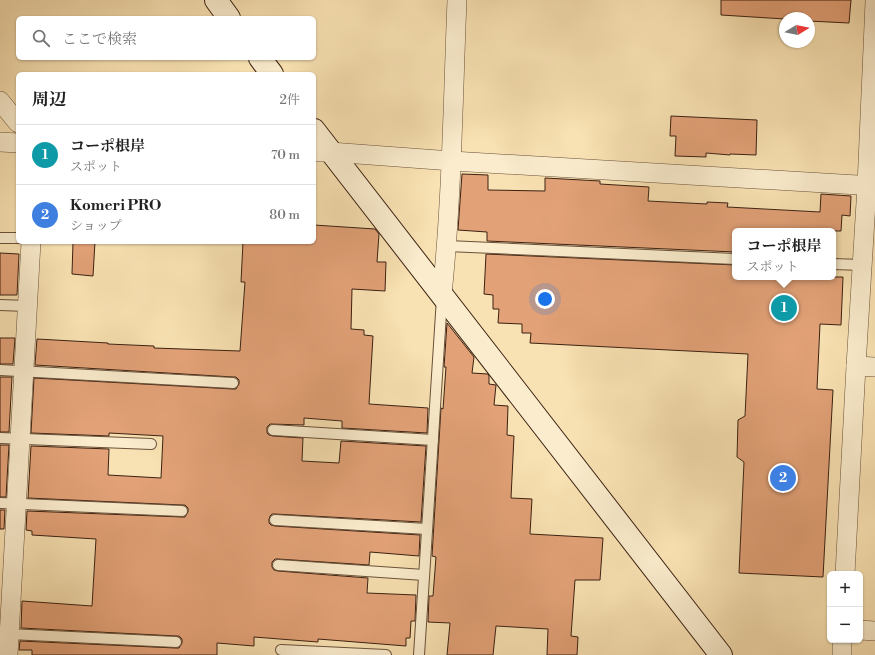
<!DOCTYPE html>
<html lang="ja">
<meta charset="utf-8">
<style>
:root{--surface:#fff;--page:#f2f2f2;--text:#222;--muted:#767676;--line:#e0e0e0;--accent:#b45309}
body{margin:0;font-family:"Libre Bodoni","Noto Serif JP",serif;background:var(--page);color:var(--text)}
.controls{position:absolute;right:12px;bottom:12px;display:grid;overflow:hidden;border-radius:6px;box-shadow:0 1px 3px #0004}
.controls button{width:36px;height:36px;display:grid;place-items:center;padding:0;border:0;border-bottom:1px solid var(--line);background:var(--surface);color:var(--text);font:20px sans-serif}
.compass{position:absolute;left:779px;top:12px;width:36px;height:36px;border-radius:50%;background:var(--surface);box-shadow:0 1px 3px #0004;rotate:80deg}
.you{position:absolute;left:545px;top:299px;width:14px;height:14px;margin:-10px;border:3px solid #fff;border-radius:50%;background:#1a73e8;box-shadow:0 0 0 6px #1a73e833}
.badge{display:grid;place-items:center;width:26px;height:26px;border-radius:50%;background:var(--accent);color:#fff;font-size:13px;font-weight:700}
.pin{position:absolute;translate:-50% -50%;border:2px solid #fff;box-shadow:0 1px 4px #0006}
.popup{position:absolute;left:732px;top:228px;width:104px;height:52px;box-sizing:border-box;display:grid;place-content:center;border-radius:6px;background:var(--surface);filter:drop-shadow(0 1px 3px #0005);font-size:13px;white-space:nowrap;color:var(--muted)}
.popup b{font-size:15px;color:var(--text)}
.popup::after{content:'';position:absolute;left:50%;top:100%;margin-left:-8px;border:8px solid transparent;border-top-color:var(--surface)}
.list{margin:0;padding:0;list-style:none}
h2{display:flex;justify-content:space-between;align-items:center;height:52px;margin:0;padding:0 16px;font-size:17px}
h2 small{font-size:13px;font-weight:400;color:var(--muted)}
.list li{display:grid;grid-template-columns:26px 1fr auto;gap:12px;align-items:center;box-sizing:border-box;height:60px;padding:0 16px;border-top:1px solid var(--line)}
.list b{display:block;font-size:15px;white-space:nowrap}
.list p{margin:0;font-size:13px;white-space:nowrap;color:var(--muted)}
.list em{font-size:13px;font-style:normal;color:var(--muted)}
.icon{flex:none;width:22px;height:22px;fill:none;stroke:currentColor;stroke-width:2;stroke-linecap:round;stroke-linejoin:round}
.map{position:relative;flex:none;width:875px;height:655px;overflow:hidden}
.search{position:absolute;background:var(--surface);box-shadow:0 1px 3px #0004;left:16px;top:16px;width:300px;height:44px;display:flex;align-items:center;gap:10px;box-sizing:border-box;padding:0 14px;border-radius:6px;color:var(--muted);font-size:15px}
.panel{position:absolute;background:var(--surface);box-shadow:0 1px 3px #0004;left:16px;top:72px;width:300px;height:172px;border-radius:6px}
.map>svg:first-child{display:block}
.building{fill:#e2a177;stroke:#3b2112}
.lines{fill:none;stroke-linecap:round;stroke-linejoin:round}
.lane-casing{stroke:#6a513a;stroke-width:12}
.street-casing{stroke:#6a513a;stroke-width:20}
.secondary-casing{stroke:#3b2112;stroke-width:24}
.lane{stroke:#faeccd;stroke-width:10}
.street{stroke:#faeccd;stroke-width:19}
.secondary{stroke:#faeccd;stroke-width:22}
</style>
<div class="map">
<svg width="875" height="655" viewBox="0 0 875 655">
<rect width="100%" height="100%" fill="#f8e1b2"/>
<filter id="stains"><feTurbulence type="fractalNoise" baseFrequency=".005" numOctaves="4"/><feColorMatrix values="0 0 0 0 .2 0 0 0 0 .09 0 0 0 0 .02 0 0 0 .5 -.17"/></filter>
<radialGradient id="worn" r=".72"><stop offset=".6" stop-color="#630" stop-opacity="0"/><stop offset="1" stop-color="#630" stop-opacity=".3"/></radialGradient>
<!-- building -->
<g class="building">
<path d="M721,0H851L849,23L809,21V18H785V19L721,15Z"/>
<path d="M671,116L757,120L756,155L730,154V155L706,153V157L675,156L676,136H670Z"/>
<path d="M462,174L488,175V190L545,191V178L600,181V184L649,187L648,201L707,204V202L728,203L727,207L820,212L821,194L851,196L850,216L842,215L841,231H735V252L487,241V232L458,230Z"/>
<path d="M314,225L375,229L379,234L377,262H386L385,291L352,289L351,329L364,330V335L373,336L369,404L428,408L427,433L342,428V421L304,418V425L270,424L267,427V433L269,435L273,436L303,438L302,461L339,463L341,441L426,446L421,522L275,514H272L270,516L269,519V523L271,525L275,526L420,535L419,556L370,552L369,565L278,559H275L272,562V567L274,570L278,571L368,578L367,593L416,595L415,621H411L410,638H406V646L318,639V642L254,637V646L217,643V655H32V650H19L20,641L176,648H179L182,643V639L179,636H176L21,628L22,601L92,606L96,539L32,535V531L26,530L27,511L182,517H185L188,512V508L185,505H182L28,498L31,446L109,449L108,475L161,478L163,436L109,433V436L31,433L34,378L233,389H236L239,384V380L236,377H233L35,365L37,339L108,343V344L154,346V348L240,351L245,282H241L243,242H314Z"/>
<path d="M73,242H95L93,276L72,274Z"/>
<path d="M0,253L19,254L17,295H0Z"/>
<path d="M486,254L735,265V277H843L841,325L820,324L817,389L833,390L823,577L739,573L744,462L737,457L738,420L745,416L748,354L530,343L531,333H522V324L498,323L499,309H493V295L484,294Z"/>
<path d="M447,323L474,357L472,373L488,374L489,376V384L496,385L494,405L508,406L507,435L514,436L511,498L532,499L530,534L603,538L600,580H575L571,636L578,637L577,655H547L548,629L496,626L493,655H447L450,623L428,622L429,596H433L436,557L432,556L441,408L443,409L446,367H444Z"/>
<path d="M0,338H15L13,364H0Z"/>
<path d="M0,377H12L9,432H0Z"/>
<path d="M0,445H9L6,497H0Z"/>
<path d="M0,510H5L4,529H0Z"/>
</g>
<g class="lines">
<!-- lane casing -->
<g class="lane-casing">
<g id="lane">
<path d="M0,238H18"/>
<path d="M447,246L735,259"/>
<path d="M833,264L862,265"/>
<path d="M0,305L27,306"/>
<path d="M0,370L233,383"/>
<path d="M273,430L433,440"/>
<path d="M0,438L151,444"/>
<path d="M0,503L182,511"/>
<path d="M275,520L427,529"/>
<path d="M278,565L424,575"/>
<path d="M9,634L176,642"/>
<path d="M281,650L386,655"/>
<path d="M419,655L442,298"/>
</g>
</g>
<!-- street casing -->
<g class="street-casing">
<g id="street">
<path d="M0,101L18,123"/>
<path d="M0,142L18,143"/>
<path d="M314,152H330L452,161L875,186"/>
<path d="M442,295C452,197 453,98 457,0"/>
<path d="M856,366L875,367"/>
<path d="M845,574L856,366L867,186L875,2"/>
<path d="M860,630L875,631"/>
<path d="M8,655L31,242"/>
<path d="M842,655V640"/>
</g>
</g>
<!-- secondary casing -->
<g class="secondary-casing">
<g id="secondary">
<path d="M216,0L229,18"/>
<path d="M260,58L272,74"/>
<path d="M314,130L721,655"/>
</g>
</g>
<!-- lane -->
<use href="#lane" class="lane"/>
<!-- street -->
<use href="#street" class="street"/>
<!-- secondary -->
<use href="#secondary" class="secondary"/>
</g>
<rect width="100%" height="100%" filter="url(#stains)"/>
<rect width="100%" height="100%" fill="url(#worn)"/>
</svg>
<div class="controls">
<button>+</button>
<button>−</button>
</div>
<svg class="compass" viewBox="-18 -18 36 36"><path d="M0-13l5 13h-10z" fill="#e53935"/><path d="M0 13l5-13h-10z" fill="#767676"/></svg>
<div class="you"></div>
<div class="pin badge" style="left:784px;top:308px;background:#0f9aa8">1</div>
<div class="popup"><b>コーポ根岸</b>スポット</div>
<div class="pin badge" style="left:783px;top:478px;background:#3f7fe0">2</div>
<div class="search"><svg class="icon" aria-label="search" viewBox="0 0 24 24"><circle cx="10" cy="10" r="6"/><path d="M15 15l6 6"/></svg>ここで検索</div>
<section class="panel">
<h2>周辺<small>2件</small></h2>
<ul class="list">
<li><span class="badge" style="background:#0f9aa8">1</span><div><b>コーポ根岸</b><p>スポット</p></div><em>70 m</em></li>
<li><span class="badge" style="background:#3f7fe0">2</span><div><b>Komeri PRO</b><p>ショップ</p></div><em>80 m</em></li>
</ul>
</section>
</div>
